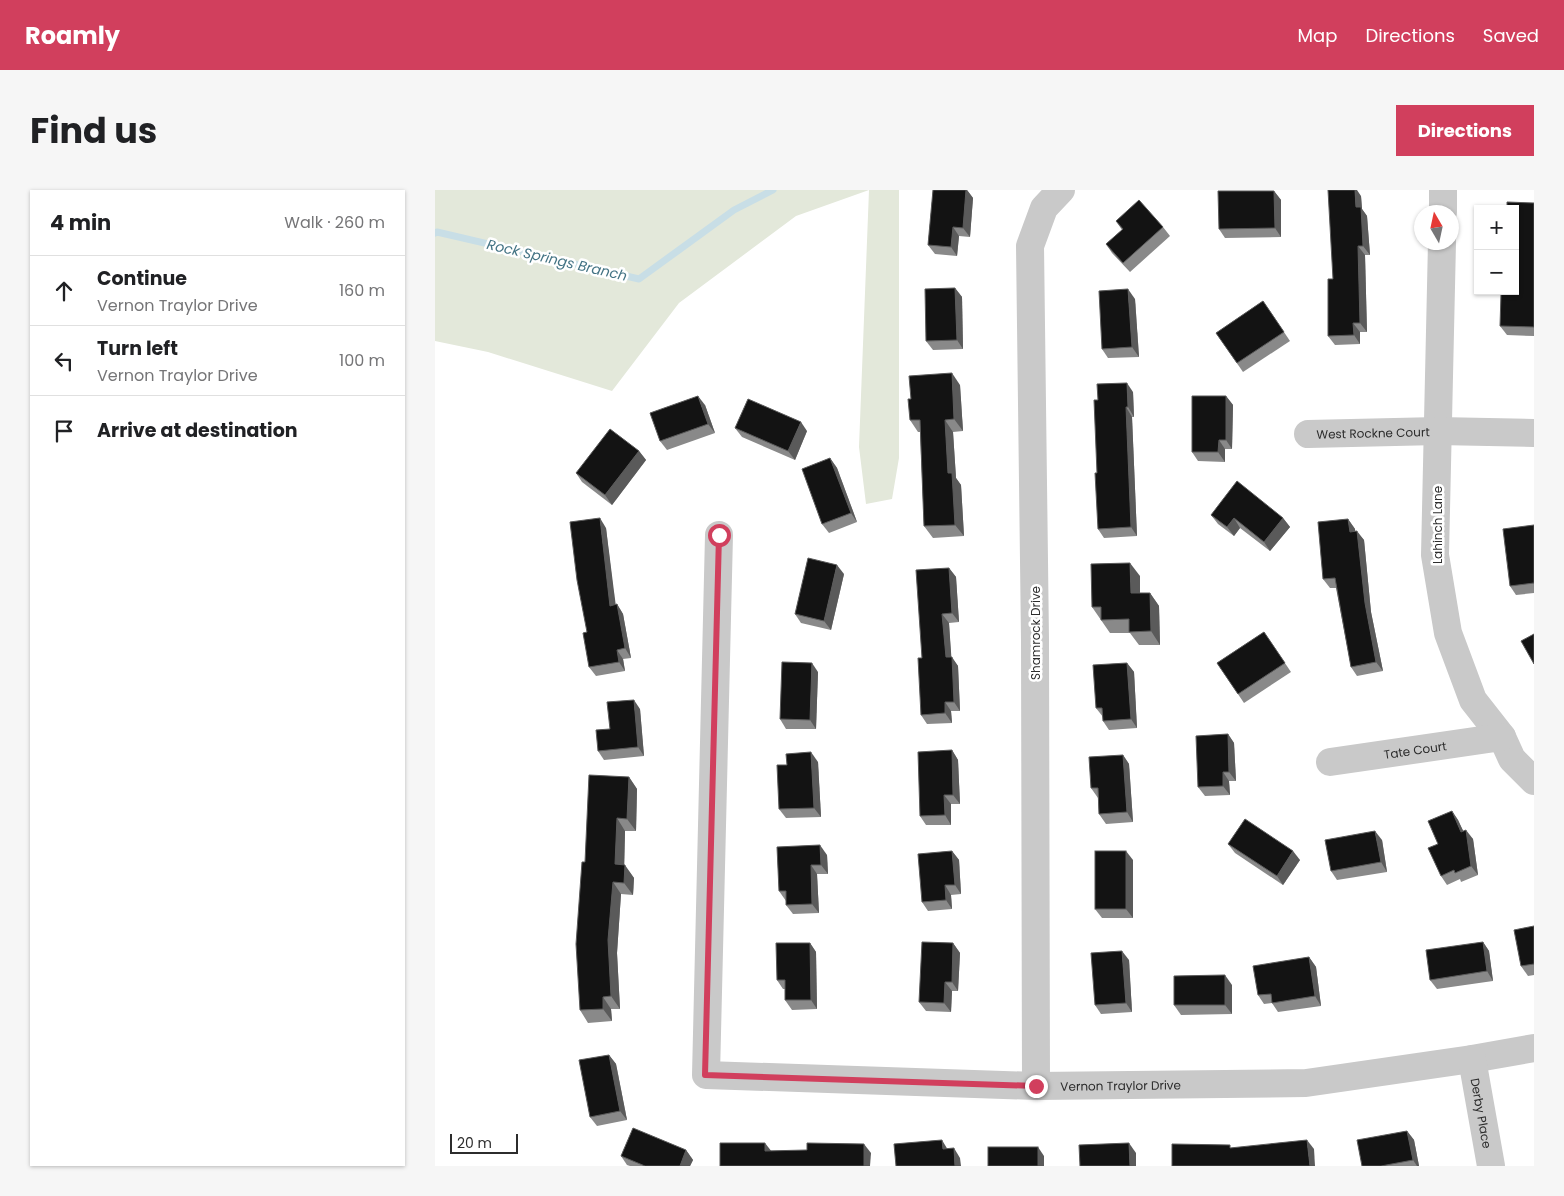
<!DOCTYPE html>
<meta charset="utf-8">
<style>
:root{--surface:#fff;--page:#f6f6f6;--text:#202124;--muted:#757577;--line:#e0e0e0;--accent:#d13f5d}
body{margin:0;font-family:Poppins,sans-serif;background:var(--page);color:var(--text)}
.controls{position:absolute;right:15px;top:15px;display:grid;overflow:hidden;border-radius:0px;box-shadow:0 1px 4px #0004}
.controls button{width:45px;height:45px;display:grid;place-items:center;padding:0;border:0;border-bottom:1px solid var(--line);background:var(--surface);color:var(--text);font:25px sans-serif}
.compass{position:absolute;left:979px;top:15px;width:45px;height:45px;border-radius:50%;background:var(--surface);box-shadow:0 1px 4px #0004;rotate:351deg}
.scale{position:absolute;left:15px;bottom:12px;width:68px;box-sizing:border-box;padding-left:5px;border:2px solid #2c2c2c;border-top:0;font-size:14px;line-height:18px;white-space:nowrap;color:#2c2c2c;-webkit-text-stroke:4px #fff;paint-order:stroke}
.stop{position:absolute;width:15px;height:15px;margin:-11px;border:4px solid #d13f5d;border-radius:50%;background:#fff}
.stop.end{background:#d13f5d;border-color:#fff;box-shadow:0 1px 5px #0008}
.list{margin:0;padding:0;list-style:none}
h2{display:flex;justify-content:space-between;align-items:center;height:65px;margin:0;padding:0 20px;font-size:21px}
h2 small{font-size:16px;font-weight:400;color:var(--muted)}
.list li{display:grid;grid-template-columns:32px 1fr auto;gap:15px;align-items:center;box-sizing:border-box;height:70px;padding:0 20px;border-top:1px solid var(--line)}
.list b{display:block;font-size:19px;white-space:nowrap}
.list p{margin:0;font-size:16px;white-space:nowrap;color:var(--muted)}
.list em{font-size:16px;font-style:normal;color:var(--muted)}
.icon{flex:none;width:28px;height:28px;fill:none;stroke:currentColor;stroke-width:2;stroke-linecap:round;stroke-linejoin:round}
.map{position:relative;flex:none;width:1099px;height:976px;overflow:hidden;border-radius:0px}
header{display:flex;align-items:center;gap:30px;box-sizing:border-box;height:70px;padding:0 25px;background:var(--accent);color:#fff}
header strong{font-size:24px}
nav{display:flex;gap:28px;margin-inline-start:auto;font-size:18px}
.intro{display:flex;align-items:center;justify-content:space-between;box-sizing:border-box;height:120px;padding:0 30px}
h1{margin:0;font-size:35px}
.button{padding:12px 22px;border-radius:0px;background:var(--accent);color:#fff;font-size:18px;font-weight:700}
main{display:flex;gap:30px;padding:0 30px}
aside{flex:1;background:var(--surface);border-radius:0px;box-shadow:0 1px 4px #0004}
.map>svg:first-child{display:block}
.green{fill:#e3e8da}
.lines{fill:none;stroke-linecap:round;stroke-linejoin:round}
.stream{stroke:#c8dee6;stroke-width:7}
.minor{stroke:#c9c9c9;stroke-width:28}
.wall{fill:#898989}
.shaded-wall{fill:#5a5a5a}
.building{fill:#131313;stroke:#5a5a5a}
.route{stroke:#d13f5d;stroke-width:6}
.labels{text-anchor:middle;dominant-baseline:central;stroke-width:5;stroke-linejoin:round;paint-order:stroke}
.street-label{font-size:12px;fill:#2c2c2c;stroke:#fff}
.water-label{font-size:14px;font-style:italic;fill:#437384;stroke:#fff}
</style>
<header>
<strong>Roamly</strong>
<nav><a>Map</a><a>Directions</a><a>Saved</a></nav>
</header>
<div class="intro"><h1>Find us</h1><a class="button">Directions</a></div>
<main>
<aside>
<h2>4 min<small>Walk · 260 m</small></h2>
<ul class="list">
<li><svg class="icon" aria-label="ahead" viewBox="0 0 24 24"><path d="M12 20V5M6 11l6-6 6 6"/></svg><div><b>Continue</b><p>Vernon Traylor Drive</p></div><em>160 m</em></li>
<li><svg class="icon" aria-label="left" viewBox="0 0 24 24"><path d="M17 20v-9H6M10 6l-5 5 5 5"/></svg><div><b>Turn left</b><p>Vernon Traylor Drive</p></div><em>100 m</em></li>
<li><svg class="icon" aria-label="arrive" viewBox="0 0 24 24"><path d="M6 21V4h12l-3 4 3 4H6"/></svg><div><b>Arrive at destination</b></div></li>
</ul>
</aside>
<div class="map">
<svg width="1099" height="976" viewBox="0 0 1099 976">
<rect width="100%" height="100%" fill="#fff"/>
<!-- green -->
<path class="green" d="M0,0H464V268L457,309L431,314L424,257L434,0L361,26L244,113L177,201L53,162L0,151Z"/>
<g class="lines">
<!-- stream -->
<path class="stream" d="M0,43L2,42L204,89L299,20L338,0"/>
<!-- minor -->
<g class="minor">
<path d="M1008,22V0"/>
<path d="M1007,52L1000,365L1013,443L1038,510L1067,547L1077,569L1099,591"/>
<path id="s1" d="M873,244L1003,241L1099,243"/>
<path id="s2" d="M284,345L271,885L601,896L871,893L1037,869L1099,858"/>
<path id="s3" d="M895,572L1067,547"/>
<path id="s4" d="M1037,869L1056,976"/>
<path d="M601,896L600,450L595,56L609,18L626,0"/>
</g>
</g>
<!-- wall -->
<g class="wall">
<path d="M498,0H532L538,8L535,47L524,46L522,66L500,64L493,55Z"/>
<path d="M839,1L846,10V47L790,48L784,39Z"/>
<path d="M926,6L927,19L932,26L935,65H930L932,142H925V154L900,155L893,146L898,89Z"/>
<path d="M1099,13V146L1072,145L1065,136L1072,104Z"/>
<path d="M681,31L728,37L735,46L695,82L677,63L671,54L687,40Z"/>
<path d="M520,98L527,107L528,159L498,160L491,151Z"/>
<path d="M700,109L704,167L673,168L667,159Z"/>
<path d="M828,111L855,151L808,182L781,143Z"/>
<path d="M525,195L528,241L518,242L521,288L526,295L529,346L498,348L489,336L485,242H483L475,230Z"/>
<path d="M698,202L699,227H697L702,346L669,348L663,339L662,283L663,210Z"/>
<path d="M791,206L798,215L797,259H790V272L763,271L757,262Z"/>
<path d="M270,215L280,243L232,260L225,251Z"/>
<path d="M300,238L372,241L360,270L307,247Z"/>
<path d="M204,261L211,270L177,315L147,292L141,283Z"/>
<path d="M395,268L402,278L422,332L394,343L387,334Z"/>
<path d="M776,325L848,328L855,337L835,361L805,338L799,346L783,334Z"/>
<path d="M913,329L920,339V341L929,350L936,422L948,481L922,486L916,477L901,398H895L888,389Z"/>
<path d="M1099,335V403L1081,405L1075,396Z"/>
<path d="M171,338L180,415L182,414L188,424L196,468L188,469L190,481L161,486L154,477L152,442Z"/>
<path d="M514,378L521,387L524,432L514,433L516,467L523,476L525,521H516L517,533L492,534L486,525Z"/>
<path d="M409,384L396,440L366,433L360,424Z"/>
<path d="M705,386V403H715L724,416L725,455H704L695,443H675L657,417Z"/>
<path d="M829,442L856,482L809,513L782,473Z"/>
<path d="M692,473L699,482L702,538L674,540L668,531V527L661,518Z"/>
<path d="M383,482L381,539H351L345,529Z"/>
<path d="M205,519L209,566L169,570L163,561Z"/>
<path d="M793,544L799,553L801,591H794L795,605L770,606L763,597Z"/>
<path d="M517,560L523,570L525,614H516V635H491L485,626Z"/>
<path d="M688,565L694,574L698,632L671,634L664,624L663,608L656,598Z"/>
<path d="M383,572L386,627L351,628L344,619Z"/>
<path d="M194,587L202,599L201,641H190L189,675L199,688L198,705L186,704L182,763L185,819H176L177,831L153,833L145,820L150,672Z"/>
<path d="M1017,621L1023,630L1028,641L1038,649L1043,685L1026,692L1025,689L1012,695L1006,686L1003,654Z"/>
<path d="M947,650L952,682L902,690L896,681Z"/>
<path d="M793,654L865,670L848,695L800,663Z"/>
<path d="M342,657L392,665L393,684H382L384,723L358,724L351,715V711L344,701Z"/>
<path d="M517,661L524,670L526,704L516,705L517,719L493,721L487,712Z"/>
<path d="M698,670V728H667L660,719Z"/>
<path d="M1099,736V785L1093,786L1086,776Z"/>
<path d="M1048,752L1054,761L1058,791L1002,799L995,790Z"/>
<path d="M375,753L381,762L382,819L357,820L350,810V799H348L342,790Z"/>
<path d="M518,753L525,763L523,801H517L516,822L491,821L484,812Z"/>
<path d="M874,767L881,777L886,816L843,822L837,813L829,814L823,805Z"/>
<path d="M694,770L697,822L666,824L660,815Z"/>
<path d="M797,795V824L746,825L739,815Z"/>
<path d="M174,865L181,874L192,930L162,936L155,927Z"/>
<path d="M972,941L979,950L984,976H927Z"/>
<path d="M251,960L258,970L255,976H195L192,975L186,966Z"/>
</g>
<!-- shaded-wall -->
<g class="shaded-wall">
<path d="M531,0H532L538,8L535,47L528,38Z"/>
<path d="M920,0H922L926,6L927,19L932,26L935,65L928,56L921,17Z"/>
<path d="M839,1L846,10V47L840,38Z"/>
<path d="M518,37L524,46L522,66L516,57Z"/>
<path d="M923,56L930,65L932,142L925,133Z"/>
<path d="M520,98L527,107L528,159L522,150Z"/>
<path d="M693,99L700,109L704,167L697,157Z"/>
<path d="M918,133L925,142V154L919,145Z"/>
<path d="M517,183L525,195L528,241L519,229Z"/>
<path d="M692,193L698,202L699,227L693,217Z"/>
<path d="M263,206L270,215L280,243L273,234Z"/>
<path d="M791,206L798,215L797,259L791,250Z"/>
<path d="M691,217L697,227L702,346L696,337Z"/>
<path d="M510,230L518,242L521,288L526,295L529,346L520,335L513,283Z"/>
<path d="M366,232L372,241L360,270L353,261Z"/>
<path d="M784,250L790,259V272L783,262Z"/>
<path d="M204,261L211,270L177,315L170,305Z"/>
<path d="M395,268L402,278L422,332L416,323Z"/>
<path d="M165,328L171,338L182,425L175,416Z"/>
<path d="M799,328L805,338L799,346L792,337Z"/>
<path d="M848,328L855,337L835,361L829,352Z"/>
<path d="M913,329L920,339L921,351L915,342Z"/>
<path d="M922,341L929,350L936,422L948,481L941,472L930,413Z"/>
<path d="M695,373L705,386V417L696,403Z"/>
<path d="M402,375L409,384L396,440L389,431Z"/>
<path d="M514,378L521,387L524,432L517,423Z"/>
<path d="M715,403L724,416L725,455L716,441Z"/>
<path d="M182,414L188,424L196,468L190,458Z"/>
<path d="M507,424L514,433L517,476V467L523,476L525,521L519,512L511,467Z"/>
<path d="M182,460L188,469L190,481L184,472Z"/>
<path d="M377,473L383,482L381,539L375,530Z"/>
<path d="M692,473L699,482L702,538L696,529Z"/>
<path d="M199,510L205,519L209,566L203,557Z"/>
<path d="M510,512L516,521L517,533L510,523Z"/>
<path d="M793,544L799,553L801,591L794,582Z"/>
<path d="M517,560L523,570L525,614L518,605Z"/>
<path d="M376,562L383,572L386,627L379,618Z"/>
<path d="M688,565L694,574L698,632L692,622Z"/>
<path d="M788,582L794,591L795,605L788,596Z"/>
<path d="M194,587L202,599L201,641L192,629Z"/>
<path d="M509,605L516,614V635L510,625Z"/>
<path d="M1017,621L1023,630L1033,651L1026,642Z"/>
<path d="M182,628L190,641L189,687L180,674Z"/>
<path d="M1031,640L1038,649L1043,685L1036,676Z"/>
<path d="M940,641L947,650L952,682L946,672Z"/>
<path d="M385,655L392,665L393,684L386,675Z"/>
<path d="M517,661L524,670L526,704L520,695Z"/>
<path d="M691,661L698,670V728L691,719Z"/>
<path d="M858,661L865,670L848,695L842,686Z"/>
<path d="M190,675L199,688L198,705L189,693Z"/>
<path d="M376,675L382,684L384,723L377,714Z"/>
<path d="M178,692L186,704L182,763L185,819L176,806L173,750Z"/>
<path d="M510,695L516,705L517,719L511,710Z"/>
<path d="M1048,752L1054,761L1058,791L1052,781Z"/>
<path d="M375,753L381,762L382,819L376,810Z"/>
<path d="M518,753L525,763L523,801L517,792Z"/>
<path d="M687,761L694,770L697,822L691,813Z"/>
<path d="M874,767L881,777L886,816L880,806Z"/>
<path d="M790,785L797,795V824L790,815Z"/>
<path d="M510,792L517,801L516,822L509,813Z"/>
<path d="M168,807L176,819L177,831L168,819Z"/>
<path d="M174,865L181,874L192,930L185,921Z"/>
<path d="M972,941L979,950L984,976H982L978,970Z"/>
<path d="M507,950L513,960L508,959Z"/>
<path d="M872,950L879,959L880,976H875Z"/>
<path d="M330,953L337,962L330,961Z"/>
<path d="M694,953L701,963V976H695Z"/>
<path d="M429,954L436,963L435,976H429Z"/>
<path d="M603,957L609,966V976H603Z"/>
<path d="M519,958L525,968L526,976H520Z"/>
<path d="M251,960L258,970L255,976H245Z"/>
</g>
<!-- building -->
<g class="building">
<path d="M498,0H531L528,38L518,37L516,57L493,55Z"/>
<path d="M893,0H920L921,17H926L928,56H923L925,133H918L919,145L893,146V89H898Z"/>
<path d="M783,1H839L840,38L784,39Z"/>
<path d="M704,10L728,37L688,73L671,54L688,39L681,31Z"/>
<path d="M1072,12L1099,13V137L1065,136L1066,104H1072V101H1080V19H1072Z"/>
<path d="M520,98L522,150L491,151L490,99Z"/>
<path d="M693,99L697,157L667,159L664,101Z"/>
<path d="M828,111L849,142L802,173L781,143Z"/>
<path d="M517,183L519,229L510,230L513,283H517L520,335L489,336L485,230H475L473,209H476L474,186Z"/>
<path d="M692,193L693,217H691L696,337L663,339L660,283H662L659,210H663L662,194Z"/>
<path d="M263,206L273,234L225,251L215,223Z"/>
<path d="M757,206H791V250H784L783,262H757Z"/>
<path d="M313,209L366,232L353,261L300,238Z"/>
<path d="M175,239L204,261L170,305L141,283Z"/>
<path d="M395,268L416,323L387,334L367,279Z"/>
<path d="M802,291L848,328L829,352L799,328L792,337L776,325Z"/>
<path d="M165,328L175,416L182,414L190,458L182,460L184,472L154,477L148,443L152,442L142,390L135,332Z"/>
<path d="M913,329L915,342L922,341L930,413L941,472L916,477L900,388L888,389L883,332Z"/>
<path d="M1099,335V393L1075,396L1068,339Z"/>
<path d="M373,368L402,375L389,431L360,424Z"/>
<path d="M695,373L696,403H715L716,441L694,442V429L666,430V417H657L656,374Z"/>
<path d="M514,378L517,423L507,424L511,467H517L519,512H510V523L486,525L483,468H487L481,380Z"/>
<path d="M829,442L850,473L803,504L782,473Z"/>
<path d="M1099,444V474L1086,451Z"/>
<path d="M347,472L377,473L375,530L345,529Z"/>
<path d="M692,473L696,529L668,531L667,518H661L658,475Z"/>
<path d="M199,510L203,557L163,561L161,540L175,539L172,512Z"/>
<path d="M793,544L794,582H788V596L763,597L761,546Z"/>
<path d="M517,560L518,605H509L510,625L485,626L483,562Z"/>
<path d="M376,562L379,618L344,619L342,575H352L351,564Z"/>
<path d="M688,565L692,622L664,624L663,598H656L654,567Z"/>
<path d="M154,585L194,587L192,629L182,628L180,674L190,675L189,693L178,692L173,750L176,806L168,807V819L145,820L141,754L147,672H150Z"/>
<path d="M1017,621L1026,642L1031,640L1036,676L1020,683L1019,680L1006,686L993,658L1003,654L993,631Z"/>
<path d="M810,629L858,661L842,686L793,654Z"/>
<path d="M940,641L946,672L896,681L890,650Z"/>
<path d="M385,655L386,675H376L377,714L351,715V701H344L342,657Z"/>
<path d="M517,661L520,695H510L511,710L487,712L483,664Z"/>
<rect x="660" y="661" width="31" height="58"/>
<path d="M1099,736V774L1086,776L1079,740Z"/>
<path d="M487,752L518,753L517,792H510L509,813L484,812Z"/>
<path d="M1048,752L1052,781L995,790L991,760Z"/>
<path d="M341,753H375L376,810H350V790H342Z"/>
<path d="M687,761L691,813L660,815L656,763Z"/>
<path d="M874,767L880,806L837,813L836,804L823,805L818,776Z"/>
<path d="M790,785V815H739V786Z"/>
<path d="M174,865L185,921L155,927L144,870Z"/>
<path d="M198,938L251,960L245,976H210L186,966Z"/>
<path d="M972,941L978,970L946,976H927L922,950Z"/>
<path d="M507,950L508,959L519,958L520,976H461L459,954Z"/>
<path d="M872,950L875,976H737V954L795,955V958Z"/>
<path d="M285,953H330V961L372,960V953L429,954V976H285Z"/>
<path d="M694,953L695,976H645L644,955Z"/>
<rect x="553" y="957" width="50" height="19"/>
</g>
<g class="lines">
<!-- route -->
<path class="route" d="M284,345L270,885L601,896"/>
</g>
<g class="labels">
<!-- street labels -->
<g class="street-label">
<text stroke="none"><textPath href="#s1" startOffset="65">West Rockne Court</textPath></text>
<text transform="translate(1002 335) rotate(-90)">Lahinch Lane</text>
<text transform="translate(600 443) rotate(-90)">Shamrock Drive</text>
<text stroke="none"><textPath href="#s3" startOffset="86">Tate Court</textPath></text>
<text stroke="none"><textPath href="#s2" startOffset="955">Vernon Traylor Drive</textPath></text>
<text stroke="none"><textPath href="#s4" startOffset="55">Derby Place</textPath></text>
</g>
<!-- water labels -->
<g class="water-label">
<text transform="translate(122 70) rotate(13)">Rock Springs Branch</text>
</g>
</g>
</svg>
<div class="controls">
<button>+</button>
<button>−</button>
</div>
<svg class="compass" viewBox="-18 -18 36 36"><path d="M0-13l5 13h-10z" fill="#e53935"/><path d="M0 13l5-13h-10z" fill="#757577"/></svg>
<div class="scale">20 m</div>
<div class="stop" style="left:284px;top:345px"></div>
<div class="stop end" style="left:601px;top:896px"></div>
</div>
</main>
